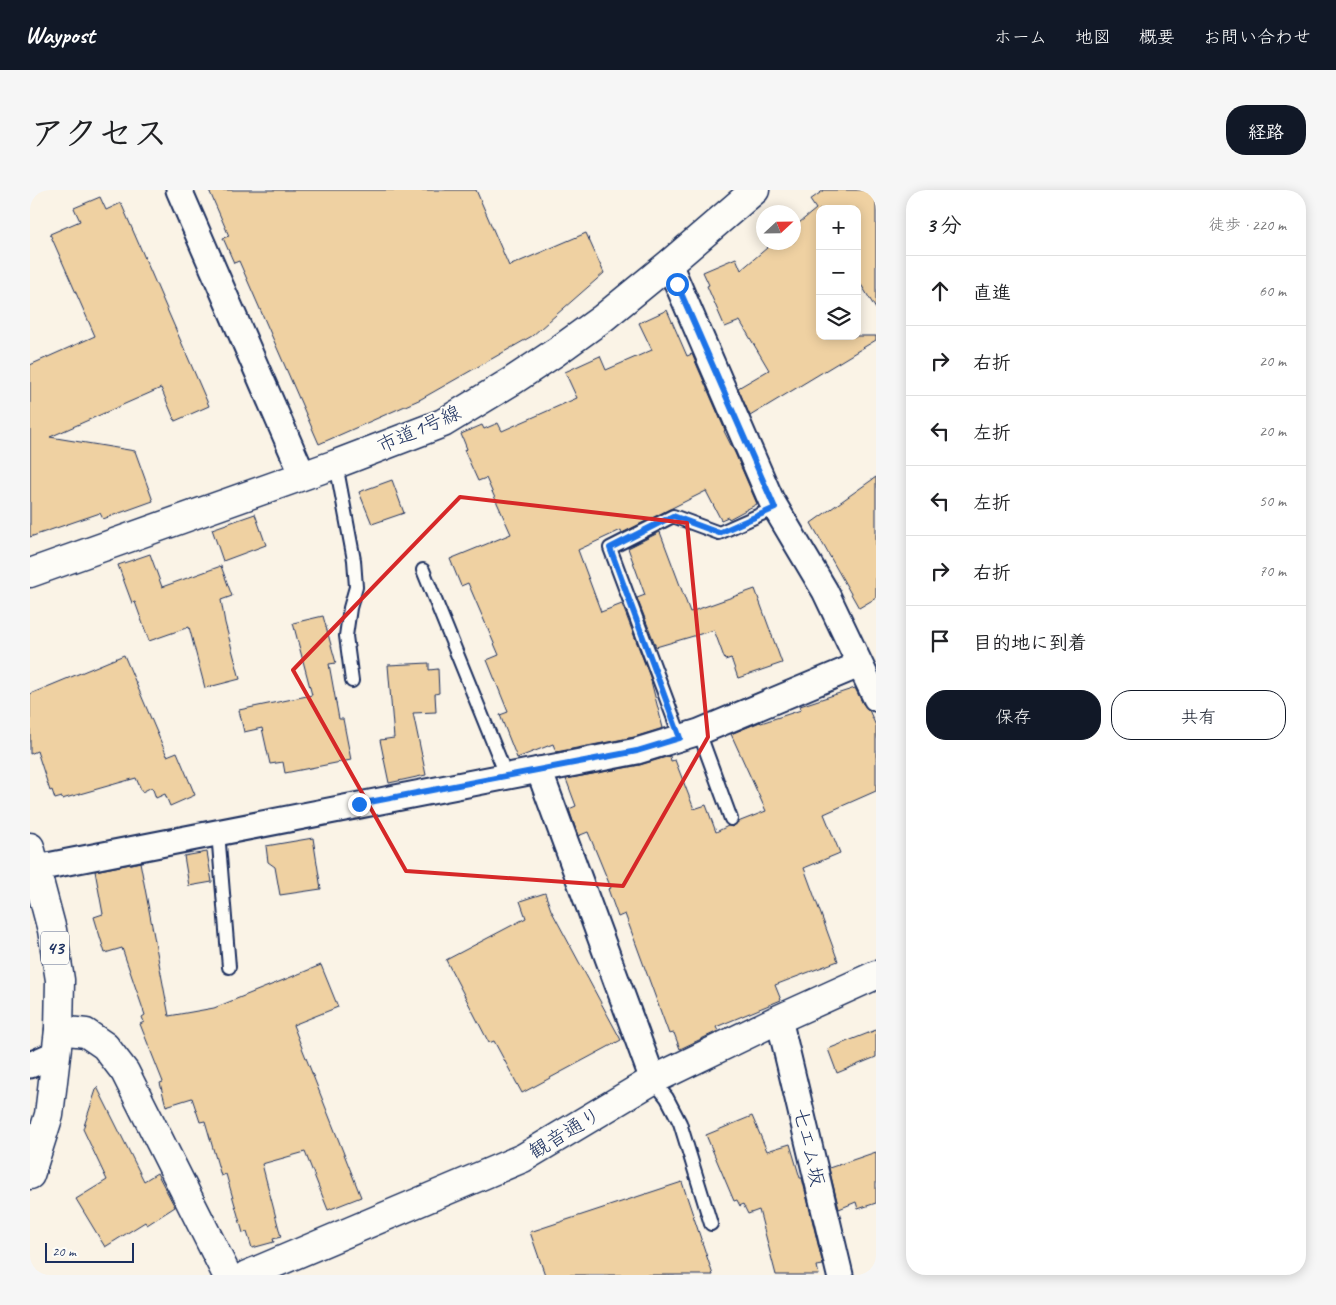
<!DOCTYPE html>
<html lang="ja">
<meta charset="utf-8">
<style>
:root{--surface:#fff;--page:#f6f6f6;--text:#202124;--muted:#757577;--line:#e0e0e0;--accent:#111827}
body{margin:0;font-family:Caveat,"Klee One",sans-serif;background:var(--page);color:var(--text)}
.controls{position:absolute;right:15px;top:15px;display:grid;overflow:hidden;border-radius:10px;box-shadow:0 2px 12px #0003}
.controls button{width:45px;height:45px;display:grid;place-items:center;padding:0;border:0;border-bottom:1px solid var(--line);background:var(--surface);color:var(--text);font:25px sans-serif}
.compass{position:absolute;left:726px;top:15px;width:45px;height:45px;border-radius:50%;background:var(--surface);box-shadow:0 2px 12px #0003;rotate:68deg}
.scale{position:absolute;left:15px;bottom:12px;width:89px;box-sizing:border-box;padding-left:5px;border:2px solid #1b2f5e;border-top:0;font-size:14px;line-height:18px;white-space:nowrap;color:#1b2f5e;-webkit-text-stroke:4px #fdfcf7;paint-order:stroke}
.stop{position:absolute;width:15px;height:15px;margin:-11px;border:4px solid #1a73e8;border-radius:50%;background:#fff}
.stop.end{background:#1a73e8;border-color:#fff;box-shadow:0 1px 5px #0008}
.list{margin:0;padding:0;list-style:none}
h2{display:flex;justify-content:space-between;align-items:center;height:65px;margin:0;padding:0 20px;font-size:21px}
h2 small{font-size:16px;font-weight:400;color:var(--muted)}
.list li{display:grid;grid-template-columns:32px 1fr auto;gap:15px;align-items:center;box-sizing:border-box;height:70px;padding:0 20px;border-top:1px solid var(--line)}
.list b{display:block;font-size:19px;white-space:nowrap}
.list em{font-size:16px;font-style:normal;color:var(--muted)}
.actions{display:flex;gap:10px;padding:15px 20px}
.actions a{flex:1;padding:11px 0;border:1px solid var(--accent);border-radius:20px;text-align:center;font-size:18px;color:var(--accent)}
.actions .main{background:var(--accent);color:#fff}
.icon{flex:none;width:28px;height:28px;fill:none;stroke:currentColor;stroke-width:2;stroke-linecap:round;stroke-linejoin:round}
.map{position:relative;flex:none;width:846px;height:1085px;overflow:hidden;border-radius:20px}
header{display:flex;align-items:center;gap:30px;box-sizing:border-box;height:70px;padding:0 25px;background:var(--accent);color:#fff}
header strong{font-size:24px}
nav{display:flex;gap:28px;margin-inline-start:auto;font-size:18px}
.intro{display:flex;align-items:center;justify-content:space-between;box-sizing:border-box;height:120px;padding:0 30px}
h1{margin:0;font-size:35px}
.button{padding:12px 22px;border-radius:20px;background:var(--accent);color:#fff;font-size:18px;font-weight:700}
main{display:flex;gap:30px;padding:0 30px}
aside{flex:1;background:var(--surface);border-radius:20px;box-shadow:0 2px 12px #0003}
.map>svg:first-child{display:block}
.building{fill:#efd1a2;stroke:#1b2f5e}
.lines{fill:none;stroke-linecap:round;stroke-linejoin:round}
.lane-casing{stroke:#1b2f5e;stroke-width:16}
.street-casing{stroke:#1b2f5e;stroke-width:29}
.secondary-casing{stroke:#1b2f5e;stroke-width:31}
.primary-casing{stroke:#1b2f5e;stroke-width:31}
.lane{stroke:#fdfcf7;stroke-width:12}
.street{stroke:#fdfcf7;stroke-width:25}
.secondary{stroke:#fdfcf7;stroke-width:28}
.primary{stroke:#fdfcf7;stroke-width:28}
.route{stroke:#1a73e8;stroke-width:6}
.marked{fill:none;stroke:#d62828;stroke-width:4;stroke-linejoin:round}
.labels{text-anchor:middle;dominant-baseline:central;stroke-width:4;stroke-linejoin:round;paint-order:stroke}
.shield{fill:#fdfcf7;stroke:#5f6c8c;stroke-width:1}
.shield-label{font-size:19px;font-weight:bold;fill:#1b2f5e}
.street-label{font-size:20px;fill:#1b2f5e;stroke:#fdfcf7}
</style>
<header>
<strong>Waypost</strong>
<nav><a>ホーム</a><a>地図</a><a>概要</a><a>お問い合わせ</a></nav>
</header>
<div class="intro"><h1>アクセス</h1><a class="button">経路</a></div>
<main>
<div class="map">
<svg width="846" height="1085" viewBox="0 0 846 1085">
<rect width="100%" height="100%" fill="#faf3e6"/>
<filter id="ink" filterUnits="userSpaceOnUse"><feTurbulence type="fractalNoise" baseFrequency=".02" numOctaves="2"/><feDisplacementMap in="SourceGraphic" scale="10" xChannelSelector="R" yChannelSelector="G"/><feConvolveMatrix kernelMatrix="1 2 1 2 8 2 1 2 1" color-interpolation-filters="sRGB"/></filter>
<g filter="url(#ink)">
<!-- building -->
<g class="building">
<path d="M179,0H446L479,76L556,43L574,83L502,146L391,209L289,254L209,71L204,73L193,48L199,46Z"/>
<path d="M794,0H846V119L827,88V19H790V146H846V150L720,226L708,198L739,180L710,131L695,137L677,96L679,95L673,82L706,68L711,80L744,52H764V37L786,19L780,10Z"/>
<path d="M70,7L76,20L91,13L179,216L145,231L131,198L20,247L105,261L123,311L73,329L70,323L0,347V175L65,146L20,44L50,31L44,18Z"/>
<path d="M637,120L657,166L662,164L695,240L694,241L705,263L727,314L699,329L698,327L691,330L676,301L592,343L591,340L548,360L571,422L592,414L620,487L633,538L604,547L526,562L523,554L487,568L470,525L478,522L457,470L469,465L438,393L431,396L420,369L481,344L456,288L448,291L434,260L437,259L431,244L452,235L454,239L468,233L472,241L547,208L535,182L570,166L576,180L622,160L609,133Z"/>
<path d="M846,287V408L829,418L781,333Z"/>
<path d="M362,290L374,323L342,334L329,302Z"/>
<path d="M225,324L236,355L193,371L182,339Z"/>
<path d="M630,342L660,422L725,399L752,473L708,488L701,468L695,470L684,440L626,457L607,408L615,405L598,358Z"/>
<path d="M120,364L132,397L191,376L202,406L191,410L195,433L210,489L175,498L159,437L119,451L105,412L102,413L88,375Z"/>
<path d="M293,426L306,473L299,474L309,529H313L321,570L255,583L253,572L240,574L232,538L214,542L209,520L282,505L263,433Z"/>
<path d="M94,465L137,566L147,562L165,605L140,616L135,604L126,608L122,597L112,602L106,588L32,609V607L25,609L22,600L20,601L7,561L0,564V504Z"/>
<path d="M399,473V480L408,479L409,503L405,504L406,522L383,523L396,585L359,593L350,550L364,548L358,475Z"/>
<path d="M825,498L833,514L839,520L846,536V601L794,624L810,663L774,678L808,771L745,795L751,810L686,837L688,841L650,859L644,843L639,844L595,724L588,727L578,699L581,698L558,642L548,646L539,619L546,616L536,589L610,575L640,566L641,571L645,570L664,619L676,615L686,642L698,636L703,637L708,632L736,621L701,544L730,532L731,533L771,520L770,516Z"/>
<path d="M283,648L291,699L250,705L245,677L238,672L236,656Z"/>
<path d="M177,662L182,692L159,696L154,666Z"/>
<path d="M110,672L139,826L184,818L291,775L308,817L263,835L331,1007L298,1020L275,962L232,974L251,1047L243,1049L244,1052L222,1058L217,1042L213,1043L196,984L191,986L175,931L170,932L162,908L136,916L130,893L133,892L110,834L114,832L112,827L115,825L92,758L75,763L64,727L73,724L65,681Z"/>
<path d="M515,703L521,720L591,850L492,903L464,851L459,853L416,770L496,728L490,711Z"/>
<path d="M846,840V867L807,883L798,859Z"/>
<path d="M67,897L114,991L127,983L145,1017L117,1035L115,1032L75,1057L46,1009L77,990L53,939Z"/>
<path d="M722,926L737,961L760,954L770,988H772L793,1075L787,1076L789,1085H746L729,1020L718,1024L713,1014L710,1016L707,1010L704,1011L676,945Z"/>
<path d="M846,962V1013L828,1019L826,1012L809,1019L799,978Z"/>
<path d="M652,992L683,1085H515L500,1042Z"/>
</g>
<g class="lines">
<!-- lane casing -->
<g class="lane-casing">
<g id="lane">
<path d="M306,274L324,370L326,397L320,418L316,446L322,491"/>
<path d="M393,380L477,587"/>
<path d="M669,542L701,629"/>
<path d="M651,548L580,358L643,326L689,343L745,318"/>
<path d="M188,642L199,777"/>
<path d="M623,890L637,908L650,933L681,1034"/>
</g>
</g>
<!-- street casing -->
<g class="street-casing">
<g id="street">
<path d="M149,0L273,286"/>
<path d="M639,74L741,310L795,401L846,508"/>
<path d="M509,580L623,890"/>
<path d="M7,678L607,561L669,542L829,475"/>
<path d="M749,829L810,1085"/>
<path d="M0,875L25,864"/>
</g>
</g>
<!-- secondary casing -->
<g class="secondary-casing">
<g id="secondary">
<path d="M0,383L306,274L413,233L482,191L526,162L573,128L639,74L725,0"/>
<path d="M29,840L56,843L75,856L95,882L197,1085"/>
<path d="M217,1085L493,968L623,890L749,829L846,785"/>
</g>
</g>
<!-- primary casing -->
<g class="primary-casing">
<path id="primary" d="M0,657L22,740L30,790L29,840L19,925L0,985"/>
</g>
<!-- lane -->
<use href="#lane" class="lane"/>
<!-- street -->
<use href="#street" class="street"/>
<!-- secondary -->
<use href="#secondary" class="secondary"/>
<!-- primary -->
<use href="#primary" class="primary"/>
</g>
</g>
<g class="lines" filter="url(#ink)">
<!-- route -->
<path class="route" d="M329,614L607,561L650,548L580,358L643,326L689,343L745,318L647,94"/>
</g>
<!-- marked area -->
<path class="marked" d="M430,307L657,333L678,547L593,696L376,681L263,480Z"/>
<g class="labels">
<!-- shield labels -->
<rect class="shield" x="11" y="741.5" width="28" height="33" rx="4"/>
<g class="shield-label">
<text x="25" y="758">43</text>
</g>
<!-- street labels -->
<g class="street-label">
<text transform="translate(389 239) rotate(-24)">市道1号線</text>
<text transform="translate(535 943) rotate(-31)">観音通り</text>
<text transform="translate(779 957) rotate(77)">七エム坂</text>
</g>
</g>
</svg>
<div class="controls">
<button>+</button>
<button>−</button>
<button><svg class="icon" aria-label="layers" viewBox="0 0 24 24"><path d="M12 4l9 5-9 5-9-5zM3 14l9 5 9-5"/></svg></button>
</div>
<svg class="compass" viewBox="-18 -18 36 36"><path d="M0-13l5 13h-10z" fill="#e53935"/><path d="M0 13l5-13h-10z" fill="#757577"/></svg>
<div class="scale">20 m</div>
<div class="stop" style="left:647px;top:94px"></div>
<div class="stop end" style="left:329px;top:614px"></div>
</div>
<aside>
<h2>3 分<small>徒歩 · 220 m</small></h2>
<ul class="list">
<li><svg class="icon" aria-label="ahead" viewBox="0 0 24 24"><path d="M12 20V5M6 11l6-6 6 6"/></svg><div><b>直進</b></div><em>60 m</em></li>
<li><svg class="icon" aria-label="right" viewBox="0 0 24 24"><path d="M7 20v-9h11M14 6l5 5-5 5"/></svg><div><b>右折</b></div><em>20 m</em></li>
<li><svg class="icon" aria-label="left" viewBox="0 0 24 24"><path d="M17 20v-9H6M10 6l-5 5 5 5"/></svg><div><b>左折</b></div><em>20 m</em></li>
<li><svg class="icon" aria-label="left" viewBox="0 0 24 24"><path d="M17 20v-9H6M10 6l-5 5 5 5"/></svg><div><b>左折</b></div><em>50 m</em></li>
<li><svg class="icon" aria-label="right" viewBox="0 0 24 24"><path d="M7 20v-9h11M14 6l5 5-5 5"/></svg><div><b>右折</b></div><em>70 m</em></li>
<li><svg class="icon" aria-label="arrive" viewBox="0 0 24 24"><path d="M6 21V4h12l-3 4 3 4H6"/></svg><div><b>目的地に到着</b></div></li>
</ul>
<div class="actions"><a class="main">保存</a><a>共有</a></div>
</aside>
</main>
